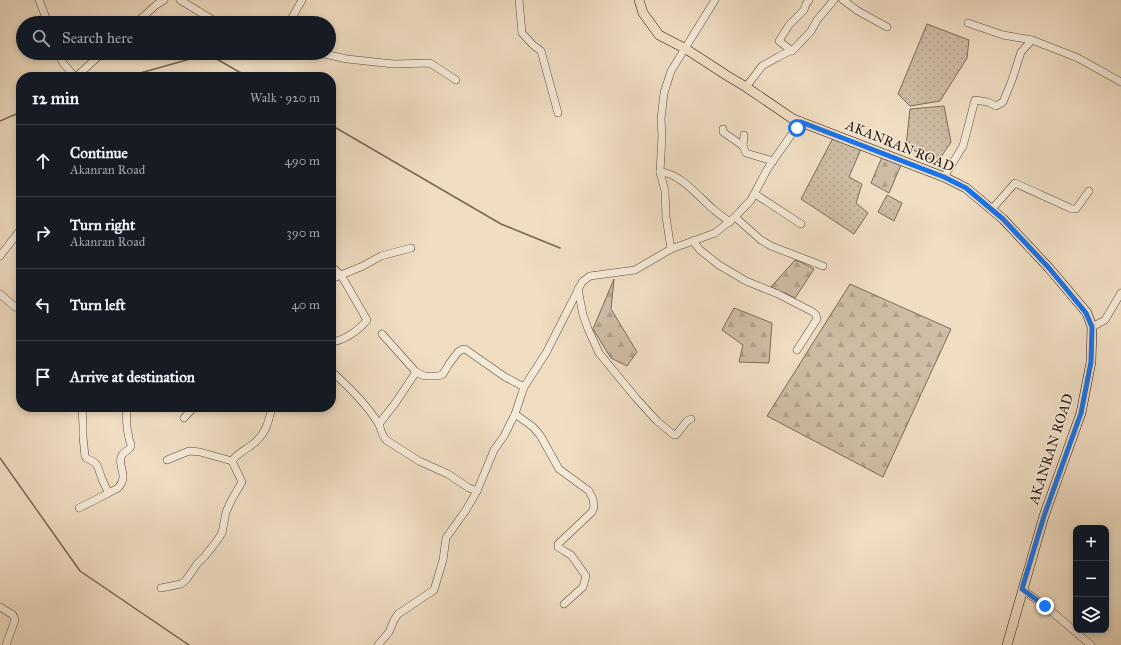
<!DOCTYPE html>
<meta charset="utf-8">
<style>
:root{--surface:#171b24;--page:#20242c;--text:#f1f3f6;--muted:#9ea1a6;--line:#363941}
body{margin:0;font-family:"IM FELL Great Primer",serif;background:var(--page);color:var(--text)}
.controls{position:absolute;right:12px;bottom:12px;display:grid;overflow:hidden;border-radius:8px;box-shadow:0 2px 6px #0003}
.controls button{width:36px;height:36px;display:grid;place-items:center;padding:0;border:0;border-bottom:1px solid var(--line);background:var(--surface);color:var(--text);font:20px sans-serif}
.stop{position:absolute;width:12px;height:12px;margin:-9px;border:3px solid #1a73e8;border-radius:50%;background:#fff}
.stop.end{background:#1a73e8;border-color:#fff;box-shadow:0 1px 4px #0008}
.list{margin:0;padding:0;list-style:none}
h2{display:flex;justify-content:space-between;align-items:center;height:52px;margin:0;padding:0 16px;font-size:17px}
h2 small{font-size:13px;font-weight:400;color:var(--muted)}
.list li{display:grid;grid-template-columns:26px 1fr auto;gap:12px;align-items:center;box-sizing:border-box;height:72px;padding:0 16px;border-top:1px solid var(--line)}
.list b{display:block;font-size:15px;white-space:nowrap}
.list p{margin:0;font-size:13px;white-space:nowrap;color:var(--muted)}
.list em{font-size:13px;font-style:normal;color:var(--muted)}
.icon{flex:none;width:22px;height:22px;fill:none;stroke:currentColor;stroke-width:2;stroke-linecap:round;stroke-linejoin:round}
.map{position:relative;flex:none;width:1121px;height:645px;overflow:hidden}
.search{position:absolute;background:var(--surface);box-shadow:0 2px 6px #0003;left:16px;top:16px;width:320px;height:44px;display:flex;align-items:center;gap:10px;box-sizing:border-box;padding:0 14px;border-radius:22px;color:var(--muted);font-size:15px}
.panel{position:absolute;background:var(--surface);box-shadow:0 2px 6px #0003;left:16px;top:72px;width:320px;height:340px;border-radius:16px}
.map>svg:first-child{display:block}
.grass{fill:url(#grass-dots);stroke:#7c6b5a}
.forest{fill:url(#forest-firs);stroke:#7c6b5a}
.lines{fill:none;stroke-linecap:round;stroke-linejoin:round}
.stream{stroke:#786757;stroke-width:1.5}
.minor-casing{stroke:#5b4b3d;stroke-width:8}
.major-casing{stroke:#291a11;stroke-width:10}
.minor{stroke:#f5e9d7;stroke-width:7}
.major{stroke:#f0ddc2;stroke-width:9}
.route{stroke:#1a73e8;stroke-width:5}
.labels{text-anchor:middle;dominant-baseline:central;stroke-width:3;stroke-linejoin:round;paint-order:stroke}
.street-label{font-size:14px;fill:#291a11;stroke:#f5e9d7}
</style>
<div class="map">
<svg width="1121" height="645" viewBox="0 0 1121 645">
<defs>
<pattern id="grass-dots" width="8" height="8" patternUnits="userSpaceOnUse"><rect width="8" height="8" fill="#cebca4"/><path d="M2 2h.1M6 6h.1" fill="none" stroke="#b1a18c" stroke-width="1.8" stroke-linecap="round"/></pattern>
<pattern id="forest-firs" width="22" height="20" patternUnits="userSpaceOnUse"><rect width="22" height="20" fill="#cebca4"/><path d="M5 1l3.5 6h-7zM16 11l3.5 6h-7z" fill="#b1a18c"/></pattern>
</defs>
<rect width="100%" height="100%" fill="#f0ddc2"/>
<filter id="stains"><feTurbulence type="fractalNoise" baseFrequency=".005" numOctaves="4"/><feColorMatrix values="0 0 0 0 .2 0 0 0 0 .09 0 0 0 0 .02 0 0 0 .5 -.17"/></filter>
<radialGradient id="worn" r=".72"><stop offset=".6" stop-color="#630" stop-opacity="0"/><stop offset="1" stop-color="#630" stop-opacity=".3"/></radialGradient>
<!-- grass -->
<g class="grass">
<path d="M927,24L969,40L967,58L940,101L910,106L898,94Z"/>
<path d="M944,106L951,142L937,163L906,146L910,109Z"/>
<path d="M833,138L861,149L849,177L862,184L856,203L868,213L854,234L801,199Z"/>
<path d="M887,195L902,203L894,221L878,212Z"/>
</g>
<!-- forest -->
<g class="forest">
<path d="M882,157L901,165L889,193L871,183Z"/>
<path d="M795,260L803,263L814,269L795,298L771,287Z"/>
<path d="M614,279L611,309L637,352L627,366L611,358L593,329Z"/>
<path d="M850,284L951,329L883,477L767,416Z"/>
<path d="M734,308L772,323L769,363L739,362L743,345L722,330Z"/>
</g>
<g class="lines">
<!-- stream -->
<g class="stream">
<path d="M126,77L208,54L248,77"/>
<path d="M0,121L21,112"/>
<path d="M331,125L501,224L560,248"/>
<path d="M0,458L80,571L189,645"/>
</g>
<!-- minor casing -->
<g class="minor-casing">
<g id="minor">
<path d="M39,0L48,23"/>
<path d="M180,0L218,23"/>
<path d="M519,0L522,33L533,45L541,51L558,113"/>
<path d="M843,0L858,11L887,27"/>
<path d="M136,23L156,5L164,0"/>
<path d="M289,23L302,0"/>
<path d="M968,23L1003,35L1032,40"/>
<path d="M792,51L779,41L789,25L804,10L806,4L809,0"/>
<path d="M58,53L63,63L75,77"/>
<path d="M320,53L347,59L394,64L430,63L456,80"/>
<path d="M76,77L102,53"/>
<path d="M746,87L762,66L778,57L794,49L811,31L817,20L834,0"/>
<path d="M723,129V132L743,146"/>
<path d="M744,135L743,146L746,153L773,161"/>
<path d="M660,172L662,136L661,119L664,93L671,71L715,0"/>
<path d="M944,177L963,146L975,100L988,102L996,106L1003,102L1012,80L1021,52L1032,40L1078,58L1121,82"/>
<path d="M755,194L801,224"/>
<path d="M992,209L1015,183C1034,192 1053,200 1072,209H1076L1089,191"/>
<path d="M735,217L761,240L771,246L823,266"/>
<path d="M693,241L700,250L719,265L746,281L778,294L813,312L816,315L817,319L797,350"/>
<path d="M671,249L666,217L665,191L660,172C680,173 698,196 713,209C718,213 724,218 730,222"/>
<path d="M0,256L21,229"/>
<path d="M331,266L341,275L367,320C359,330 344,341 331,342"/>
<path d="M331,279L363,266L381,256L411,248"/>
<path d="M578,289L583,315L588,329L599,353L636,398L657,421L674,435H676L687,421L691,419"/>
<path d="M0,294L15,307L21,309"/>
<path d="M1092,327L1105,320L1121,293"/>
<path d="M382,334L416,372L424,376H439L443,374L449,364L458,352L463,349H465L505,377L524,387"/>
<path d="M331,371C348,386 366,403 378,423C382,429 380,433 386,440L419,461L448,474L469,488L477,491"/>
<path d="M82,407L83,426V437L85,456L86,458L94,462L97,465L102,479L108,492"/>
<path d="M515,414L533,427L540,435L559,469L589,491L593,499L594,507L592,512L558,544V547L564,551L571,555L586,576L583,587L564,604"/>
<path d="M184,418L194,407"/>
<path d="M379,424L396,402L416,372"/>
<path d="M167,460L189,451L200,452L232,461"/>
<path d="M79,508L97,499L118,488C130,475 116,466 122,455C124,451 132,450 131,444C130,442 129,440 129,438C126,427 126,419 127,407"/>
<path d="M161,588L181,584L186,580L197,564L205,556L216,542L222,533L226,512L232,499L242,482L232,461C236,455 243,451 249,447C265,436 268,425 272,407"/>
<path d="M1022,589L1045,606L1091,645"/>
<path d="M0,607L13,615L15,620L6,645"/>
<path d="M378,645L389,632L394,620L398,614L434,590L443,560L446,538L466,510L477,491L494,450L504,436L515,414L524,387L546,353L582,282L590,276L635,270L671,249L715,233L735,217L751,200L768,168L801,121"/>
</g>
</g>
<!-- major casing -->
<g class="major-casing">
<path id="major" d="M639,0L643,13L659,35L686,49L726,75L746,87L793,119L944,177L966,188L1003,219L1049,268L1087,313L1092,327L1091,362L1081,413L1044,516L1007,645"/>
</g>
<!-- minor -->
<use href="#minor" class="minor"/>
<!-- major -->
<use href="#major" class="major"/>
</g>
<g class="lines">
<!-- route -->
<path class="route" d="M797,128L801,122L944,177L966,188L1003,219L1049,268L1086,313L1092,327L1091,362L1081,413L1044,516L1022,589L1045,606"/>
</g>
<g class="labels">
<!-- street labels -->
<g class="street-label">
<text transform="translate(900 146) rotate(22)">AKANRAN ROAD</text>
<text transform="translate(1051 449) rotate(-72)">AKANRAN ROAD</text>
</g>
</g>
<rect width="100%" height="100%" filter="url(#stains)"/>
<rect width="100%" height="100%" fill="url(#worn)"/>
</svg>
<div class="controls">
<button>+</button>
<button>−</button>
<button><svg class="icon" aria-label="layers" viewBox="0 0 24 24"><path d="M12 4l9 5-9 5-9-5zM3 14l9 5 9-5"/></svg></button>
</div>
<div class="stop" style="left:797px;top:128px"></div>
<div class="stop end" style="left:1045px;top:606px"></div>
<div class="search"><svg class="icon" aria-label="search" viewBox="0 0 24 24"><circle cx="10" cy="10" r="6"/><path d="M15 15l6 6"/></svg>Search here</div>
<section class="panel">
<h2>12 min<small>Walk · 920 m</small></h2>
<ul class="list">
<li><svg class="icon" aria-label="ahead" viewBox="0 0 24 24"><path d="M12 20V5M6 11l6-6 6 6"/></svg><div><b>Continue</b><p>Akanran Road</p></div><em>490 m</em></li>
<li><svg class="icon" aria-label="right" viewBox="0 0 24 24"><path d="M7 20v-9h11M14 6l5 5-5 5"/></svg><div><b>Turn right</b><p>Akanran Road</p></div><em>390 m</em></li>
<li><svg class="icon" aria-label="left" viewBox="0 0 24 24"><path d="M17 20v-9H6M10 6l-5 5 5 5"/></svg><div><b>Turn left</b></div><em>40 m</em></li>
<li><svg class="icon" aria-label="arrive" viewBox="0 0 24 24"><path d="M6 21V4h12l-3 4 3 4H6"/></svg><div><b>Arrive at destination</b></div></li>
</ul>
</section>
</div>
